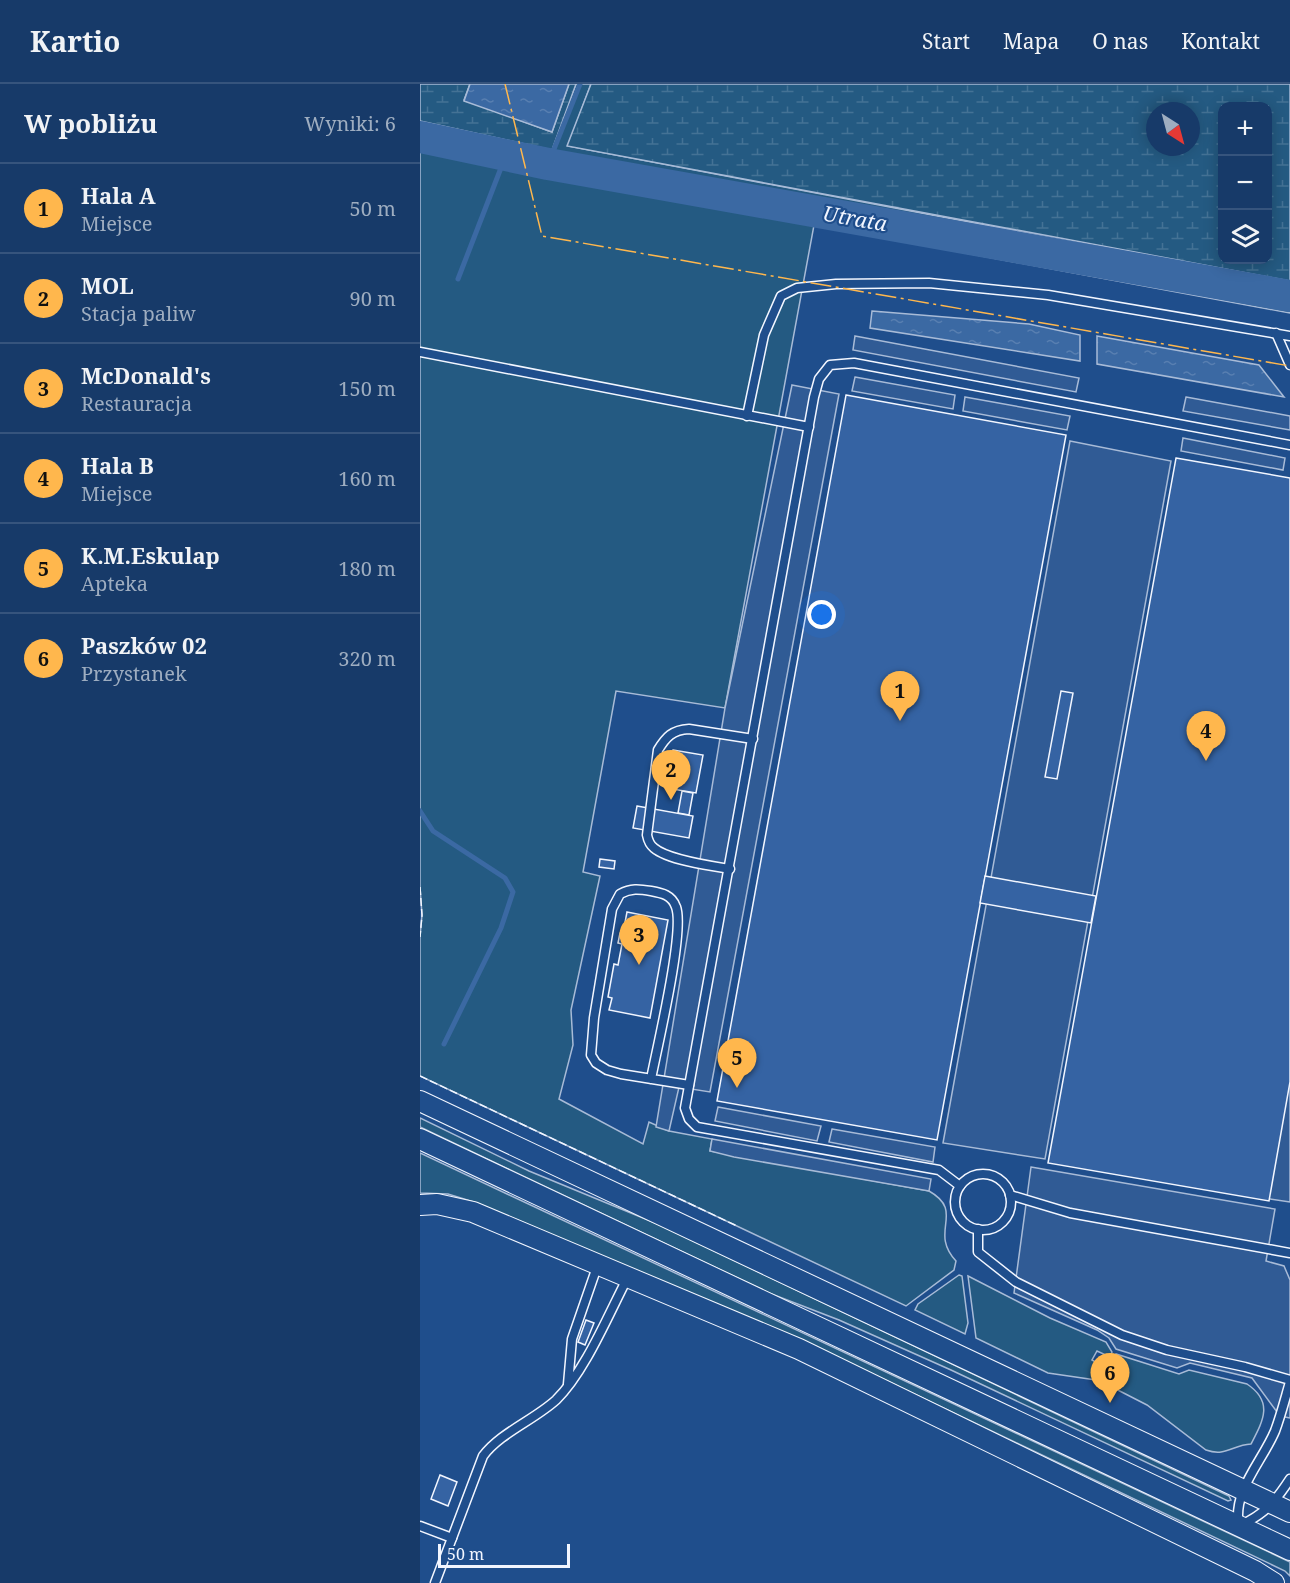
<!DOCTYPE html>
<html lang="pl">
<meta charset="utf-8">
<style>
:root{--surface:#173a69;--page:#20416f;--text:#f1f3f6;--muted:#9eadc0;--line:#36547d;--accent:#ffb74d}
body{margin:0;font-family:"Noto Serif",serif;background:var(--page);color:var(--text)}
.controls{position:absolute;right:18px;top:18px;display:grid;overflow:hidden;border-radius:12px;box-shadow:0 3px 15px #0003}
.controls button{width:54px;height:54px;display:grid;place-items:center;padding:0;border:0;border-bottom:2px solid var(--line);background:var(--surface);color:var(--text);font:30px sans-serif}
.compass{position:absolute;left:726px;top:18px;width:54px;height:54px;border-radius:50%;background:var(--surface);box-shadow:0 3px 15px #0003;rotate:144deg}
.scale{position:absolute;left:18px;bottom:15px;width:132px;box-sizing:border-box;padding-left:6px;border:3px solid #f2f6ff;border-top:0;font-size:16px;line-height:21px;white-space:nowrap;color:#f2f6ff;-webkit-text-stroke:4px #1f4e8c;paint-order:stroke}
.you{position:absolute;left:402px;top:531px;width:21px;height:21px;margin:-15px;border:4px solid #fff;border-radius:50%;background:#1a73e8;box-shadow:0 0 0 9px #1a73e833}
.badge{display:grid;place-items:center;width:39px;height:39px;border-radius:50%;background:var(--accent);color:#111;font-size:20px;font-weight:700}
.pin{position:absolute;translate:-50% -50px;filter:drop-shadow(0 2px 3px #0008)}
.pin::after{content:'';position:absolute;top:32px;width:21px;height:18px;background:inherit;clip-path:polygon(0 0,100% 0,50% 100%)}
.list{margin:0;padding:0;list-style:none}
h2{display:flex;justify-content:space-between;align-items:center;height:78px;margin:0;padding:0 24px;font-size:26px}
h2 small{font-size:20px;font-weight:400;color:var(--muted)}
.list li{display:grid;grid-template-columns:39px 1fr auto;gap:18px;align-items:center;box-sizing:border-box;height:90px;padding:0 24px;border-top:2px solid var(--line)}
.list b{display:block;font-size:22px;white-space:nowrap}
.list p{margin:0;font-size:20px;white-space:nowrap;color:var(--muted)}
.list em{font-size:20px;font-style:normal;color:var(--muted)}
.icon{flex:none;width:33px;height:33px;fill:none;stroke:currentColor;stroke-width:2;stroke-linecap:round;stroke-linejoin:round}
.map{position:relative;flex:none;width:870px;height:1499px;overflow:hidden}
header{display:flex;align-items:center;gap:36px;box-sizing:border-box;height:84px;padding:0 30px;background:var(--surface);border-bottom:2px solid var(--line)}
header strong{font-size:28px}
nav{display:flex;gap:33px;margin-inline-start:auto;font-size:21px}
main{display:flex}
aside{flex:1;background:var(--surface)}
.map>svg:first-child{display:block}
.green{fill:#245a82;stroke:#a8bbd7;stroke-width:1.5}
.wetland{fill:url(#wetland-marsh);stroke:#a8bbd7;stroke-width:1.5;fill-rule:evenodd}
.parking{fill:#305b95;stroke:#a8bbd7;stroke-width:1.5}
.water{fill:url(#water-ripples);stroke:#a8bbd7;stroke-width:1.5}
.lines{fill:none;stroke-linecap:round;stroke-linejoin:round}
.stream{stroke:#3b69a3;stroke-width:5}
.river{stroke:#3b69a3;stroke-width:32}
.building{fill:#3563a3;stroke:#f2f6ff;stroke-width:1.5}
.service-casing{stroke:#f2f6ff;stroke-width:11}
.tertiary-casing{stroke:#f2f6ff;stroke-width:22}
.service{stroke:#1f4e8c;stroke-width:8}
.tertiary{stroke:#1f4e8c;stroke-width:20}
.fence{stroke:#f2f6ff;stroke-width:1.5;stroke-dasharray:8 3;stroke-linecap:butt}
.power{stroke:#ffb74d;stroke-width:1.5;stroke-dasharray:21 4.5 3 4.5;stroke-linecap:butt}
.labels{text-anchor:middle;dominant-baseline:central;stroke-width:4.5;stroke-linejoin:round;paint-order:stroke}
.water-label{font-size:21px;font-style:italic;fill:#f2f6ff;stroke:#1f4e8c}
</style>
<header>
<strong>Kartio</strong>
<nav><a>Start</a><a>Mapa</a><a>O nas</a><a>Kontakt</a></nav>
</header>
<main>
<aside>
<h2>W pobliżu<small>Wyniki: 6</small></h2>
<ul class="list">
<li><span class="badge">1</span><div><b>Hala A</b><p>Miejsce</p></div><em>50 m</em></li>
<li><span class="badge">2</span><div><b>MOL</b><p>Stacja paliw</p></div><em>90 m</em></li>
<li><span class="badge">3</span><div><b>McDonald's</b><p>Restauracja</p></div><em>150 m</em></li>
<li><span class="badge">4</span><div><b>Hala B</b><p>Miejsce</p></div><em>160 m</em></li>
<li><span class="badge">5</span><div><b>K.M.Eskulap</b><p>Apteka</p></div><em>180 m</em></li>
<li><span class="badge">6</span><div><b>Paszków 02</b><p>Przystanek</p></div><em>320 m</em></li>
</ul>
</aside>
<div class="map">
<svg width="870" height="1499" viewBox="0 0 870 1499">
<defs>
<pattern id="wetland-marsh" width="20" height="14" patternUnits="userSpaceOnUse" patternTransform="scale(1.5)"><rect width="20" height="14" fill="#245a82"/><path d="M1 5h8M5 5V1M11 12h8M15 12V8" fill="none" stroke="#447295"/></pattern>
<pattern id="water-ripples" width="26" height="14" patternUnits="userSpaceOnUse" patternTransform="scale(1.5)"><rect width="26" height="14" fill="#3b69a3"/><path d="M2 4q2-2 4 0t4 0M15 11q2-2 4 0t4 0" fill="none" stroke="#587fb1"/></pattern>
</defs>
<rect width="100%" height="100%" fill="#1f4e8c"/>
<!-- green -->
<g class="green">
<path d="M156,0H171L148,62L870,199V229L394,141L305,624L196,607L163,788L180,792L151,926L153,961L139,1015L223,1060L229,1038L249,1047L292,1055L290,1067L509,1107C546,1128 508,1147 536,1177L534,1186L486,1222L0,992V853L2,831L0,803V37L131,66Z"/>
<path d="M0,1034L109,1087L240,1141L809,1412L811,1416L808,1417L531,1286L419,1236L349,1209L0,1043Z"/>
<path d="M0,1069L870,1478V1492L865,1487L398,1264L57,1119L28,1110L0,1109Z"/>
<path d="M539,1191L542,1192L548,1239L545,1250L495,1226L498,1220Z"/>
<path d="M548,1192L630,1234L686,1258L692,1268L690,1273L677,1267L672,1276L687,1285L696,1270L759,1290L769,1286L827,1300C854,1318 843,1337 831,1360C812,1361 806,1373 786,1366L727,1321L688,1301L676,1296L628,1289L556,1254Z"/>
</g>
<!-- wetland -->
<g class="wetland">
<path d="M0,0H50L44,16L132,48L149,0H156L132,66L0,37Z"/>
<path d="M171,0H870V197L147,62ZM802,22H848V176H802ZM735,27H771V63H735Z"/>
</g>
<!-- parking -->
<g class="parking">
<path d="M435,252L659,294L656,308L433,266Z"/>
<path d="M435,293L535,311L533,325L432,307Z"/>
<path d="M372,301L419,310L290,1008L259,1003L249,1047L236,1043L305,624Z"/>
<path d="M545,313L650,332L647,346L543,327Z"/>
<path d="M766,313L870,332V346L763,327Z"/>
<path d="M763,354L865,374L863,386L761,367Z"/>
<path d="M650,357L751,377L625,1075L523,1059Z"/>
<path d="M870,935V1118L836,1113Z"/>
<path d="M298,1023L401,1042L397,1057L295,1037Z"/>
<path d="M412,1045L515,1063L513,1078L409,1058Z"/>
<path d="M292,1055L511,1095L509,1107L314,1073L290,1067Z"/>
<path d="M611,1083L855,1125L846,1177L864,1182L870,1196V1334L860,1332L832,1294L770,1279L757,1284L696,1265L689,1254L677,1246L594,1209Z"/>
</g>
<!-- water -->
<g class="water">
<path d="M50,0H149L132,48L44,17Z"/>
<path d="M452,227L609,240L660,251V277L450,244Z"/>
<path d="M677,252L839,281L864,313L677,280Z"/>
</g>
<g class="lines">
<!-- stream -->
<g class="stream">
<path d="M128,80L160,0"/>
<path d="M38,195L86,71"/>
<path d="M0,727L13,747L85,794L93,808L81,844L24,960"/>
</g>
<!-- river -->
<path class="river" d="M0,53L128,80L870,212"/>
</g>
<!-- building -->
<g class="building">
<path d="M426,311L646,351L517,1056L297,1017Z"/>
<path d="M756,374L870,394V998L849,1117L628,1079Z"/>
<path d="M641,607L653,609L637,695L625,693Z"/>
<path d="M253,666L283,671L276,709L246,704Z"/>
<path d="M262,707L273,709L269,731L258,729Z"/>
<path d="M217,722L273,732L269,754L213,744Z"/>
<path d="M180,775L195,777L194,785L179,783Z"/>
<path d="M565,792L676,812L671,839L560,819Z"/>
<path d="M207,828L248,836L230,934L189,926L192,914L188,913L194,880L198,881L202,860L198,859L200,849H203Z"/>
<path d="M166,1236L174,1239L165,1261L158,1258Z"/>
<path d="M20,1391L37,1398L28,1422L11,1415Z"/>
</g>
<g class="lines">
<!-- service casing -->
<g class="service-casing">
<g id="service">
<path d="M856,249L870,281"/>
<path d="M0,268L389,343"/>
<path d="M327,332L344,251L361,212L377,204L416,200L509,199L628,211L870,252"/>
<path d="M310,785C291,782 248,776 234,764C230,761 228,756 227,751L238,666C246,653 252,646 269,645L333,655"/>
<path d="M231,995C237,964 265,847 256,823C252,811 242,809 231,807C219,805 211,804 200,810L192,825L174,934L171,971L176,979L187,986L201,990L269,1001"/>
<circle cx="563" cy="1118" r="28"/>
<path d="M540,1102L519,1086L277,1043L269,1035L265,1024L394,313L399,295L410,281L434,279L870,361"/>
<path d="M590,1111L650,1129L870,1169"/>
<path d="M558,1145V1168L596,1198L702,1251L747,1266L825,1283L870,1296"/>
<path d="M870,1298C865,1315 861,1331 855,1347C842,1378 812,1407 819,1442C845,1430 855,1418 870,1395"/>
<path d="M148,1300L152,1255L178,1180"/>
<path d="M0,1442L32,1454"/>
<path d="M15,1499L63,1372C80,1349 114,1336 136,1316C165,1288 189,1229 208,1193"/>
</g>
</g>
<!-- tertiary casing -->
<g class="tertiary-casing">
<g id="tertiary">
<path d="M0,1017L870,1428"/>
<path d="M0,1055L870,1466"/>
<path d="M0,1121L17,1120L53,1128L379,1265L835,1487L854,1499"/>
</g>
</g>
<!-- service -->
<use href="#service" class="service"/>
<!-- tertiary -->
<use href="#tertiary" class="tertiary"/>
<!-- fence -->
<g class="fence">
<path d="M0,803L2,831L0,853"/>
<path d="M0,992L317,1142"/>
</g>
<!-- power -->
<path class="power" d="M85,0L122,152L870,282"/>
</g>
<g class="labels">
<!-- water labels -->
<g class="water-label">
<text transform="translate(435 134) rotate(10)">Utrata</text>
</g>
</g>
</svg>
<div class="controls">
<button>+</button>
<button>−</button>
<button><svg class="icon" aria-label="layers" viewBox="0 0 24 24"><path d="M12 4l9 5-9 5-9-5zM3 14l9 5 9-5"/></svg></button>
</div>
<svg class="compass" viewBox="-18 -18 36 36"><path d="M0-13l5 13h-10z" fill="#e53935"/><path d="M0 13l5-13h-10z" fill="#9eadc0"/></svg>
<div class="scale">50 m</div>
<div class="you"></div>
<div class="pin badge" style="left:480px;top:637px">1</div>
<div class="pin badge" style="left:251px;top:716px">2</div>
<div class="pin badge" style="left:219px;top:881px">3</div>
<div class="pin badge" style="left:786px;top:677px">4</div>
<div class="pin badge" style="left:317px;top:1004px">5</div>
<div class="pin badge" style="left:690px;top:1319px">6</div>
</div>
</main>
